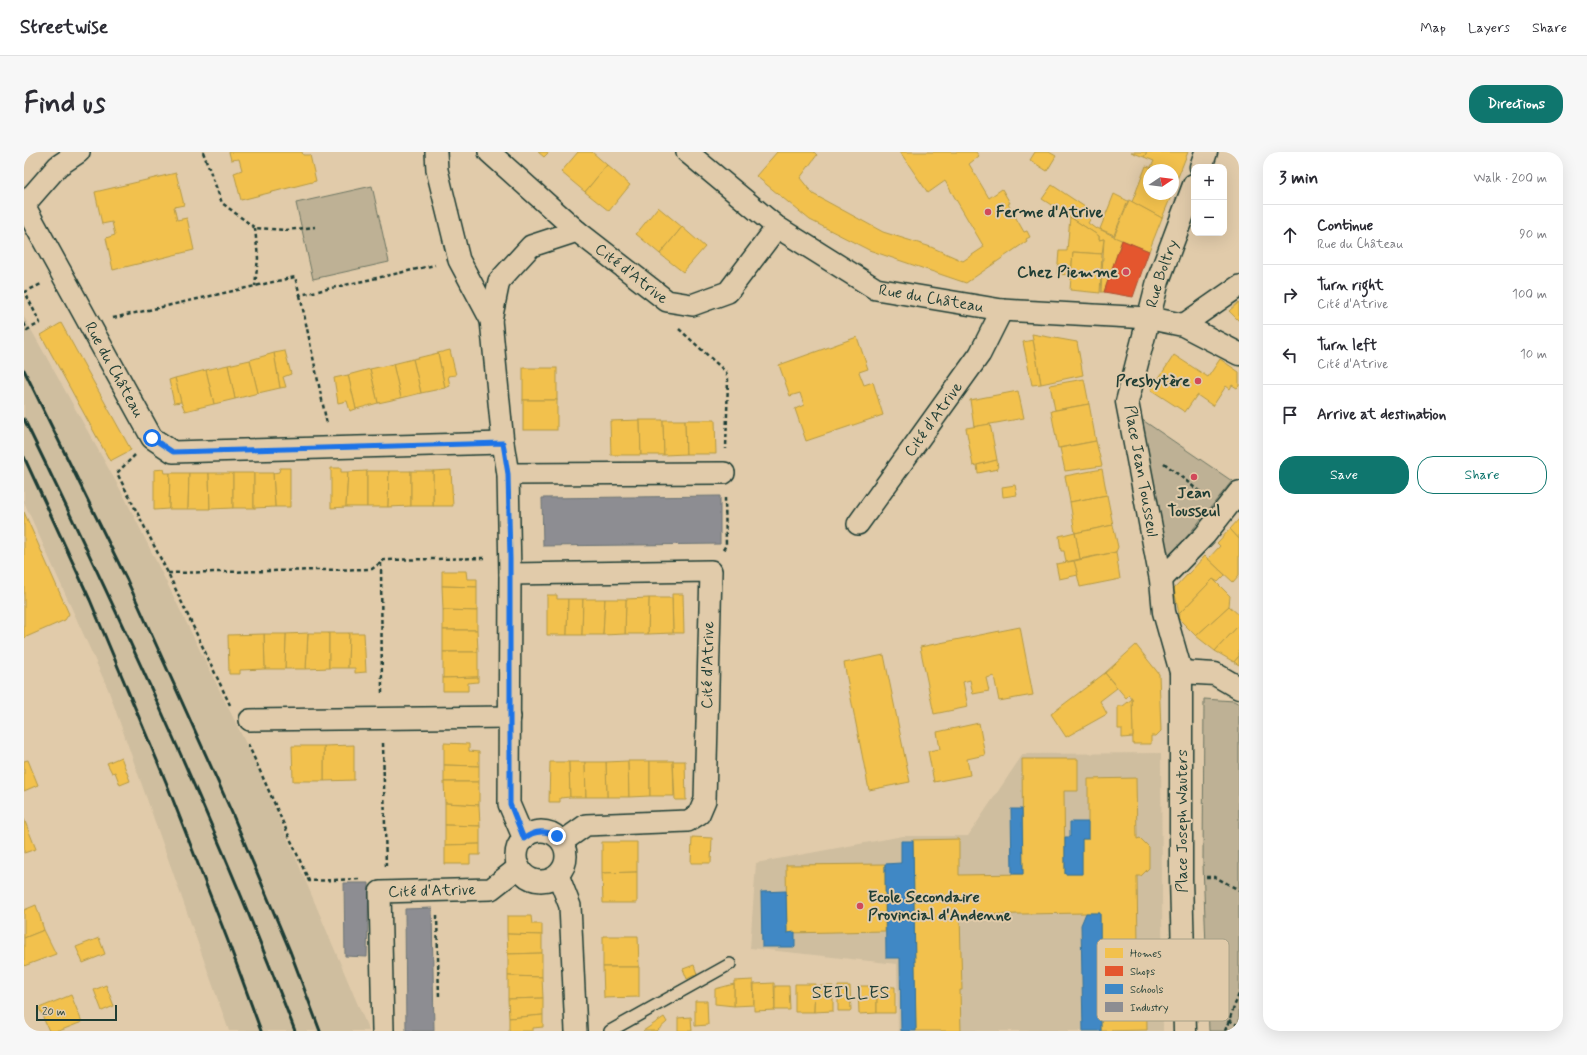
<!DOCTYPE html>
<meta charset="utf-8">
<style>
:root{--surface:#fff;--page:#f7f7f7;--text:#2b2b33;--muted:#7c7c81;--line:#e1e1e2;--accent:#0f766e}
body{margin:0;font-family:Mynerve,sans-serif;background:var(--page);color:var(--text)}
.controls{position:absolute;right:12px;top:12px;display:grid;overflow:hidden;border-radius:8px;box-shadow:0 4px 16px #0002}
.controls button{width:36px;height:36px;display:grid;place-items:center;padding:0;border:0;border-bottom:1px solid var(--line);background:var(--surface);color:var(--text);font:20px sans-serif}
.compass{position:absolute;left:1119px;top:12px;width:36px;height:36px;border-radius:50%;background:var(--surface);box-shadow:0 4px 16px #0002;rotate:77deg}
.scale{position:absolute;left:12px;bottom:10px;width:81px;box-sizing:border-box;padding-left:4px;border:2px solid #1f3d34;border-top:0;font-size:11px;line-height:14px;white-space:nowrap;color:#1f3d34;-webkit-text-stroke:3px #e1cbaa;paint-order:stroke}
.stop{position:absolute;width:12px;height:12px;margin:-9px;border:3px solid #1a73e8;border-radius:50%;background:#fff}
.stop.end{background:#1a73e8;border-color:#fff;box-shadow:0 1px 4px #0008}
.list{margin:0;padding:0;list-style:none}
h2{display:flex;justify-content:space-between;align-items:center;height:52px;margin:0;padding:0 16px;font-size:17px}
h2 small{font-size:13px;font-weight:400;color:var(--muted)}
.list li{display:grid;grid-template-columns:26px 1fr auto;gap:12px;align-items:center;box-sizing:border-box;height:60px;padding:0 16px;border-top:1px solid var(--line)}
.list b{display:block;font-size:15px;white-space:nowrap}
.list p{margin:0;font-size:13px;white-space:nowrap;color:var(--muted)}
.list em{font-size:13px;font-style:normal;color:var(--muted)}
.actions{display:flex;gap:8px;padding:12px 16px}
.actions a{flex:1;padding:9px 0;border:1px solid var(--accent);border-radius:16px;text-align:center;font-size:14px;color:var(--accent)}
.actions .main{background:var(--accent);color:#fff}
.icon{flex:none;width:22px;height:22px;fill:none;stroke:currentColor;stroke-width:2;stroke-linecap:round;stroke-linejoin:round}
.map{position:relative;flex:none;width:1215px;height:879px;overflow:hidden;border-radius:16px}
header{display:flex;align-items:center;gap:24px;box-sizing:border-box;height:56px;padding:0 20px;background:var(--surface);border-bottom:1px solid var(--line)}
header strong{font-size:19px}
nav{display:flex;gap:22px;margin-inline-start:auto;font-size:14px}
.intro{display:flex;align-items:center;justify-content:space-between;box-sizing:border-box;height:96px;padding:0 24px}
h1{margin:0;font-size:28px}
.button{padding:10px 18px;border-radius:16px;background:var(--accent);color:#fff;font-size:14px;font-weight:700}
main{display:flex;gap:24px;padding:0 24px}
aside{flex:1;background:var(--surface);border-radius:16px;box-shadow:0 4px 16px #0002}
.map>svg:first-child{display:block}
.built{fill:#cfbe9f}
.green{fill:#beb195;stroke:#6e7764}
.homes{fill:#f2c14e;stroke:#b39946}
.shops{fill:#e4572e;stroke:#a94f30}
.schools{fill:#3f88c5;stroke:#35729a}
.industry{fill:#8d8d92;stroke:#6c7576}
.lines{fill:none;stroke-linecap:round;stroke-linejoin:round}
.service-casing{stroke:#1f3d34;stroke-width:14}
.minor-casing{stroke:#1f3d34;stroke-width:24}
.tertiary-casing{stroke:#1f3d34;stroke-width:25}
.path{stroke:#1f3d34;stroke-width:2.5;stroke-dasharray:4 3;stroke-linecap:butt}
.service{stroke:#e1cbaa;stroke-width:11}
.minor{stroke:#e1cbaa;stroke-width:21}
.tertiary{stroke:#e1cbaa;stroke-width:22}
.rail{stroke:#1f3d34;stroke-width:3}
.route{stroke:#1a73e8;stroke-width:5}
.poi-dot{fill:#d1495b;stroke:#e1cbaa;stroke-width:1.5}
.labels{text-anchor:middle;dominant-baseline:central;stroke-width:4;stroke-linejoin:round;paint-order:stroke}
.poi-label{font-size:16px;font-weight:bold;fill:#1f3d34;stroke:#e1cbaa;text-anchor:start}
.street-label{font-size:16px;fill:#1f3d34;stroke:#e1cbaa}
.quarter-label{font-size:18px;letter-spacing:1px;fill:#1f3d34;stroke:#e1cbaa}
.key{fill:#e1cbaa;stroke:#a7a087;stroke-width:1}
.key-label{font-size:11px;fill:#1f3d34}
</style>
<header>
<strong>Streetwise</strong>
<nav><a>Map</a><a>Layers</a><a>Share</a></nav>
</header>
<div class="intro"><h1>Find us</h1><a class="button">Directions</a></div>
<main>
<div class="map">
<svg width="1215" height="879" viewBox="0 0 1215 879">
<rect width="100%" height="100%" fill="#e1cbaa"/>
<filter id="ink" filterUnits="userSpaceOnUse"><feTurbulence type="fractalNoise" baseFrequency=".025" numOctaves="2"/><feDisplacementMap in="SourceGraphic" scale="8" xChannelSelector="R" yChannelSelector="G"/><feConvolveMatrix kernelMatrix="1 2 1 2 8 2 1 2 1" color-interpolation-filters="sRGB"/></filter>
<g filter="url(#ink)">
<!-- built -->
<g class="built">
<path d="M0,165L101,346L233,614L345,879H205L84,537L0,350Z"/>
<path d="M1137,601L1139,879H874L873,812L726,796L732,711L879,684H944L999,602Z"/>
</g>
<!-- green -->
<g class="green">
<path d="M348,34L365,110L289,127L272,51Z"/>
<path d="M1117,267L1208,329L1144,408Z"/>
<path d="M1180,547L1210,549L1215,552V879H1185L1179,711Z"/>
</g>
<!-- homes -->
<g class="homes">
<path d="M205,0H278L279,3H286L292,29L217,48L210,21L218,18L215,7L207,8Z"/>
<path d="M514,0H525L520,5Z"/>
<path d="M554,0H568L583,13L561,40L537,20Z"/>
<path d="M753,0H790L793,3L776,26L789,42L859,80L907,95L939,109L960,95L921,29L904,41L876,0H952L955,4L945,12L965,46L978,37L986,51L984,52L1000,80L1003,79L1006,85L1002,87L1003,89L942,131L845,98L786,68L732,24Z"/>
<path d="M1011,0H1025L1032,4L1023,19L1006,8Z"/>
<path d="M1107,0H1123L1120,5Z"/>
<path d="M1123,0H1164L1154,25L1149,23V18H1136L1127,15L1130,9L1120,5Z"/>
<path d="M583,13L606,33L585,59L561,40Z"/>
<path d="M1122,14L1136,18H1125V42H1148L1138,66L1108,50Z"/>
<path d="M152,21L160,53L150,55L153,68L163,66L170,98L89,118L82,86L91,83L88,70L78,72L71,40Z"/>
<path d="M1149,23L1154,25L1149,38Z"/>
<path d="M1028,33L1070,61L1064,71L1072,77L1073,76L1098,88L1080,140H1077L1080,87L1075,88V84L1018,47Z"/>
<path d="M1090,42L1104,49L1090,83L1076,77Z"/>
<path d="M1105,48L1138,66L1125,99L1090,85Z"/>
<path d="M634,55L658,75L636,102L612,82Z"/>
<path d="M1046,65L1075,84V88L1080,87L1078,102L1049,100L1047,123L1033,122L1035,99H1043Z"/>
<path d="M658,75L681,95L659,120L636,102Z"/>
<path d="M1049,100L1078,102L1076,141L1046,138Z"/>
<path d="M1215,150V169L1205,159Z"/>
<path d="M37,171L107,298L86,309L17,183Z"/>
<path d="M1008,182L1053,190L1059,223L1017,232Z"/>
<path d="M833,185L844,217L835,220L840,233L849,230L859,263L782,289L771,257L780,253L776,241L766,244L755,213Z"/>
<path d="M1009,188L1017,232L1008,233L999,190Z"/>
<path d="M426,198L432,223L424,224L426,234L421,236L414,201Z"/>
<path d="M261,199L267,222L259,225L262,235L256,236L250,201Z"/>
<path d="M250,201L256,236L234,241L226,208Z"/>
<path d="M414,201L421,236L397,241L389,207Z"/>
<path d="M1150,203L1184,225L1196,207L1215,220V234L1213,236L1208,233L1206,237L1202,234L1189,254L1173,243L1161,260L1127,238Z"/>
<path d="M389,207L397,241L377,246L369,212Z"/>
<path d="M226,208L234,241L211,247L204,213Z"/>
<path d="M369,212L377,246L354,251L346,217Z"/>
<path d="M204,213L211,247L190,252L182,218Z"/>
<rect x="499" y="216" width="34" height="32"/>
<path d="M346,217L354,251L332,257L324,223Z"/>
<path d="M182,218L190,252L161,259L157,250L151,226Z"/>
<path d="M324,223L332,257L326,259L323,249L314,251L310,226Z"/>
<path d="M151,226L157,250L150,251L145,228Z"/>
<path d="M1060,227L1065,252L1031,258L1026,233Z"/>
<path d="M994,239L1000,266L950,275L946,248Z"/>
<rect x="499" y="248" width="34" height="30"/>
<path d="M1065,252L1072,289L1034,296L1027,259Z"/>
<path d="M616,268L617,303H587L586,269Z"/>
<path d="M616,268H639L640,303H617Z"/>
<path d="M639,268H661L662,302L640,303Z"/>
<path d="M661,268H691L692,302H662Z"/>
<path d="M966,272L973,308L949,314L942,276Z"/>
<path d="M1072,289L1078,314L1041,319L1036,296Z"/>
<path d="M973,308L974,317L954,321L953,313Z"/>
<path d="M256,316H266V355H251L249,321L255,320Z"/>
<path d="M307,316H317V320H324L322,355L307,356Z"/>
<path d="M140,317L141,321H146L145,357L130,358V318Z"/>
<path d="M1078,317L1083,343L1046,350L1041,324Z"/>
<path d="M427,318L429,354H409V319Z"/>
<path d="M343,319V355H322L324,320Z"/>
<path d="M343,319H365L364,355H343Z"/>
<path d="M365,319H387V354L364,355Z"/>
<rect x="387" y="319" width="22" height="35"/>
<path d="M146,321H165L164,357H145Z"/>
<path d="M165,321H185L186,357H164Z"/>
<path d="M185,321H209V356L186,357Z"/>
<rect x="209" y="321" width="21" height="35"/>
<path d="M230,321H249L251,355L230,356Z"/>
<path d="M991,333L993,343L979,345L978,335Z"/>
<path d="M1083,343L1089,373L1051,381L1046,350Z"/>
<path d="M0,360L45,462L41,468L0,486Z"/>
<path d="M1215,367V387L1206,377Z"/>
<path d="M1089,373L1094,395L1092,400L1056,407L1051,381Z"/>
<path d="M1206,377L1215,387V423L1209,430L1184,407L1196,394L1193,391Z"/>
<path d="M1051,380L1056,407L1042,410L1040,399H1037L1035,384Z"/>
<path d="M1092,400L1096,427L1056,435L1050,409Z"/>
<path d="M1181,404L1201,423L1194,430L1189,427L1155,462L1150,437Z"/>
<path d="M1050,409L1054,423L1035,427L1032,412Z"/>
<path d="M418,419H442L443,427H453V435L418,434Z"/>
<path d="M1189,427L1206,444L1205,454L1172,484L1154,466L1155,462Z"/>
<path d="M418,434L453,435V459L419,458Z"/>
<path d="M648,442H659L660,481H649Z"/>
<path d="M523,443H533V447H544L543,483H523Z"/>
<path d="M625,446H648L649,481L624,482Z"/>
<path d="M625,446L624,482H601L602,447Z"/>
<path d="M544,447H559L558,483H543Z"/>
<path d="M559,447H581L579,483H558Z"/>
<path d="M581,447H602L601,482L579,483Z"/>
<path d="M1205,454L1215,463V473L1191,499L1172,484Z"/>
<path d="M419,458L453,459V478H419Z"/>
<path d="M1215,473V504L1210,510L1191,499Z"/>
<path d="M996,475L1009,543L975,549L970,524L962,526L965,539L949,542L946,528L939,530L944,555L910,562L896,495Z"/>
<path d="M419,478H453L454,500H419Z"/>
<path d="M284,481H305V516L282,517Z"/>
<path d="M284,481L282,517H261L262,482Z"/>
<path d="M305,481H325L324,516H305Z"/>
<path d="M325,481H340L342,520L331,521V516H324Z"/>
<path d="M240,482H262L261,517H241Z"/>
<path d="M240,482L241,517L216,518V522H205L204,483Z"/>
<path d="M1112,493L1135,522L1137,579L1132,584H1127V592H1109L1108,547L1105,543L1102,546L1081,521Z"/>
<path d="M419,500H454V525L419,526Z"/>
<path d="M860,503L886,630L845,638L820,511Z"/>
<path d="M1215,504V513L1210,510Z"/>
<path d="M1081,521L1093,536L1076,549L1083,562L1042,585L1027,562Z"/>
<path d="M454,525V530L444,531V539H419V526Z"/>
<path d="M1108,547L1109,585L1098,586V577H1094V554H1099Z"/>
<path d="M955,571L961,603L943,607L946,623L910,630L904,599L916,597L913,580Z"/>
<path d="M420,591L445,592V599L455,600V614L420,613Z"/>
<path d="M330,593V628L300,629V594Z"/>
<path d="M268,594H300V629H269Z"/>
<path d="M97,605L106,629L96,633L91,620L88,621L83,611Z"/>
<path d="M998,607H1054V639H1040L1041,722H1058V687H1064V627L1112,626L1113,687L1116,686L1125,695V716L1117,724H1113L1114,792L1122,791L1123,878L1077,879L1076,761H1062L936,763L938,838H936L937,879H892L889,688L935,687V723L999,722Z"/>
<path d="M4,608L14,633L0,639V609Z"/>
<path d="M604,609L605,645H583L582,610Z"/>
<path d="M604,609H626V644L605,645Z"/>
<path d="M626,609H649L650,644H626Z"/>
<path d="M649,609H661L662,648H651Z"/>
<path d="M526,610H545L546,645L536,646V650H525Z"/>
<path d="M545,610H561L562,645H546Z"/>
<path d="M561,610H582L583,645H562Z"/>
<path d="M420,613L455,614V630H420Z"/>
<path d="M420,630H455V653L421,651Z"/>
<path d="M421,651L455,653L456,674L421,673Z"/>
<path d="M0,667L12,697L0,701Z"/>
<path d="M421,673L456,674V692L421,693Z"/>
<path d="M668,685L688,686L687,711H667Z"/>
<path d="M578,690H613V720L578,721Z"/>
<path d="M456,692V703H446V712H421V693Z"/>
<path d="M861,712V779L763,781L762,713Z"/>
<path d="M613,720V751H579L578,721Z"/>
<path d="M12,753L20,778L0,786V758Z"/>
<path d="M483,764H507L508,772H518V783L483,782Z"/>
<path d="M20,778L32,802L0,814V786Z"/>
<path d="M483,782L518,783V801L484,802Z"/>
<path d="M579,784H614L615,815H579Z"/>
<path d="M75,786L81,802L59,811L52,795Z"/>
<path d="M518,801V825L484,824V802Z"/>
<path d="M670,813L673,822L663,827L659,817Z"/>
<path d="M579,815H615V845L580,846Z"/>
<path d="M484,824L518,825L519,846L484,847Z"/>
<path d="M729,828L730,853L710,854V829Z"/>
<path d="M750,831L751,858L730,859V832Z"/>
<path d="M710,832V854L691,852V837Z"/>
<path d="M771,832H791L790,860H771Z"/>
<path d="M82,833L90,854L78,859L70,838Z"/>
<path d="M751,834H765L766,858H751Z"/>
<path d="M791,834H809V859L790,860Z"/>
<path d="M814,834H826L827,859H814Z"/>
<path d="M834,834H853V861L835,862Z"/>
<path d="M853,834L871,835V861H853Z"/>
<path d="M47,843L58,870L35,879H25L15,856Z"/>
<path d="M519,846V863L485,866L484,847Z"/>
<path d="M671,849H683L684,873L671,874Z"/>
<path d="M519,863V875L509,876V879H485V866Z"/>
<path d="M640,865L643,870L633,879H619Z"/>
<path d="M667,865L668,879H654V866Z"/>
</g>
<!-- shops -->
<path class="shops" d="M1098,88L1125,99L1109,145L1080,140Z"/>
<!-- schools -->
<g class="schools">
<path d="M987,657H998L999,722H988Z"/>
<path d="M1046,670H1064V687H1058V722H1041V685H1046Z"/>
<path d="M877,689H889L892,879H877L876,806H862L861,712L877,711Z"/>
<path d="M762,739L763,781L771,780V795H738L737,740Z"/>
<path d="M1062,761H1076L1077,879H1059L1057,773Z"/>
</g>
<!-- industry -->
<g class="industry">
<path d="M696,344V392L519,394L518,346Z"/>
<path d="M320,731H345L343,805L321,804Z"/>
<path d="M408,756L410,879H382L381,757Z"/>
</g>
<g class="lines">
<!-- service casing -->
<g class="service-casing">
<path id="service" d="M586,879L706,812"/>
</g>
<!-- minor casing -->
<g class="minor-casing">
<g id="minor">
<path id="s1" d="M55,0L34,14L0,53L128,286L149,300L479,291"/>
<path d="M412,0L413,18L435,108L467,168"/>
<path d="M465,0L553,79"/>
<path id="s2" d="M663,0L753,75L852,137L978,158L1125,166"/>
<path d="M1159,173L1215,134"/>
<path d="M484,322L700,321"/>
<path id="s3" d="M834,372L956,202L978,158"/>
<path d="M486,422L687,419L681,648L675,662L664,669L562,673L538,690"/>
<path d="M1137,428L1181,383L1215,340"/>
<path d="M226,568L486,565"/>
<circle cx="517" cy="704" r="25"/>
<path id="s4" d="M500,687L485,652L486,422L484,322L479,291L467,168L475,129L507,94L553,79L643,149L668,153L704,140L753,75"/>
<path d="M534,723L546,754L552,879"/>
<path id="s5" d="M359,879L356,740L467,737L495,715"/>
</g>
</g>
<!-- tertiary casing -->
<g class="tertiary-casing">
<g id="tertiary">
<path d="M1177,15L1182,0"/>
<path d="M1125,166L1159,173L1215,202"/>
<path d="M1157,520L1191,522L1215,536"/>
<path id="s6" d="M1161,879L1157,726V520L1140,460L1137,428L1103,250L1134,129L1170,33"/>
</g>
</g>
<!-- path -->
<g class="path">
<path d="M179,0L198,51L231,76L262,78L291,75"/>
<path d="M231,76L234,106L231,134"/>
<path d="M276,143L303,272"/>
<path d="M89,166L271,125L276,143L411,113"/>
<path d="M0,171L3,178L16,171L1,140L17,132"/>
<path d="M655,177L702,220L704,227L702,297"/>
<path d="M111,303L93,321L144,421L206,553"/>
<path d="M1140,311L1181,344"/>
<path d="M699,398L702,393L701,346"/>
<path d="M357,411L358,542"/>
<path d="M144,421L348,417L360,408L461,406"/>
<path d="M359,591L362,716"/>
<path d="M224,592L285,729L336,727"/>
<path d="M1182,725H1191L1215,738"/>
<path d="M413,763L415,846"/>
<path d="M1205,868L1215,874"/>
<path d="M1201,879L1215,842"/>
</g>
<!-- service -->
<use href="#service" class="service"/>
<!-- minor -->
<use href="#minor" class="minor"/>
<!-- tertiary -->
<use href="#tertiary" class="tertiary"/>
<!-- rail -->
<g class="rail">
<path d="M0,218L103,428L208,661L266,799L296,879"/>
<path d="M0,267C98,468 191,670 271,879"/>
<path d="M0,305L66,448L142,630L204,789L237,879"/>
</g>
</g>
</g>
<g class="lines" filter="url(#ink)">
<!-- route -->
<path class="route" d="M128,286L149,300L479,291L484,322L486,406V652L500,687C510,678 521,678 533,684"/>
</g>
<!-- markers -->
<g class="poi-dot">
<circle cx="964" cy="60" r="4"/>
<circle cx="1102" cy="120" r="4"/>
<circle cx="1174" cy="229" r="4"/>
<circle cx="1170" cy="325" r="4"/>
<circle cx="836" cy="754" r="4"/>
</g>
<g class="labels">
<!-- poi labels -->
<g class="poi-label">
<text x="972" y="60">Ferme d'Atrive</text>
<text x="1094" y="120" text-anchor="end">Chez Piemme</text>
<text x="1166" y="229" text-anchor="end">Presbytère</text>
<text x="1170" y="341" text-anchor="middle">Jean<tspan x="1170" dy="18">Tousseul</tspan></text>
<text x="844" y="745">Ecole Secondaire<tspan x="844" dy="18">Provincial d'Andenne</tspan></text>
</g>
<!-- street labels -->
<g class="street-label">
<text stroke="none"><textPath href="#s4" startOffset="728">Cité d'Atrive</textPath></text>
<text stroke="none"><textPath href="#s6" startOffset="768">Rue Boltry</textPath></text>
<text stroke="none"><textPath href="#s2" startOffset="290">Rue du Château</textPath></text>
<text stroke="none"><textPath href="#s1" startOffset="265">Rue du Château</textPath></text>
<text stroke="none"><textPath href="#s3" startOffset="129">Cité d'Atrive</textPath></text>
<text transform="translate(1117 319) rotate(80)">Place Jean Tousseul</text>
<text transform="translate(684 513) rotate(-89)">Cité d'Atrive</text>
<text transform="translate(1158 669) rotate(-90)">Place Joseph Wauters</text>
<text stroke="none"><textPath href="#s5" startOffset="191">Cité d'Atrive</textPath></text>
</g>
<!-- quarter labels -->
<g class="quarter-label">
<text x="827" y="841">SEILLES</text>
</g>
</g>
<!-- legend -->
<rect x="1073" y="787" width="132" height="82" rx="6" class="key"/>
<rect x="1081" y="796" width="18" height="10" fill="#f2c14e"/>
<rect x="1081" y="814" width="18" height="10" fill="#e4572e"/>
<rect x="1081" y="832" width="18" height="10" fill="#3f88c5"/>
<rect x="1081" y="850" width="18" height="10" fill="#8d8d92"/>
<g class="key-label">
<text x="1106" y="805">Homes</text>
<text x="1106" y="823">Shops</text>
<text x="1106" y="841">Schools</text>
<text x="1106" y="859">Industry</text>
</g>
</svg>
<div class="controls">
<button>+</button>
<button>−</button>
</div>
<svg class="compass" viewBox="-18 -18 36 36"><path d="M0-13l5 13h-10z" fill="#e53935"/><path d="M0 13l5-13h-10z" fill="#7c7c81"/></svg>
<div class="scale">20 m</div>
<div class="stop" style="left:128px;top:286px"></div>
<div class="stop end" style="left:533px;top:684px"></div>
</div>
<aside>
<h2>3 min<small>Walk · 200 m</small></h2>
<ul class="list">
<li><svg class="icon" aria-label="ahead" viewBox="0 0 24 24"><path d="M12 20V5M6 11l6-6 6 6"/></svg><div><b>Continue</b><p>Rue du Château</p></div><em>90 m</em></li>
<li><svg class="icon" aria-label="right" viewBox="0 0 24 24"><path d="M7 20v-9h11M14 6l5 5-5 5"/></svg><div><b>Turn right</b><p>Cité d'Atrive</p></div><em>100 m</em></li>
<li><svg class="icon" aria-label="left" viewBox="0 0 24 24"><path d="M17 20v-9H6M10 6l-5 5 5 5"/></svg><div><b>Turn left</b><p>Cité d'Atrive</p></div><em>10 m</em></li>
<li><svg class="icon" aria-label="arrive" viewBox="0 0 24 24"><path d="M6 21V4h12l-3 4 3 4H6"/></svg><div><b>Arrive at destination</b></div></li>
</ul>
<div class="actions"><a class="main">Save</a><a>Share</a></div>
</aside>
</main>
